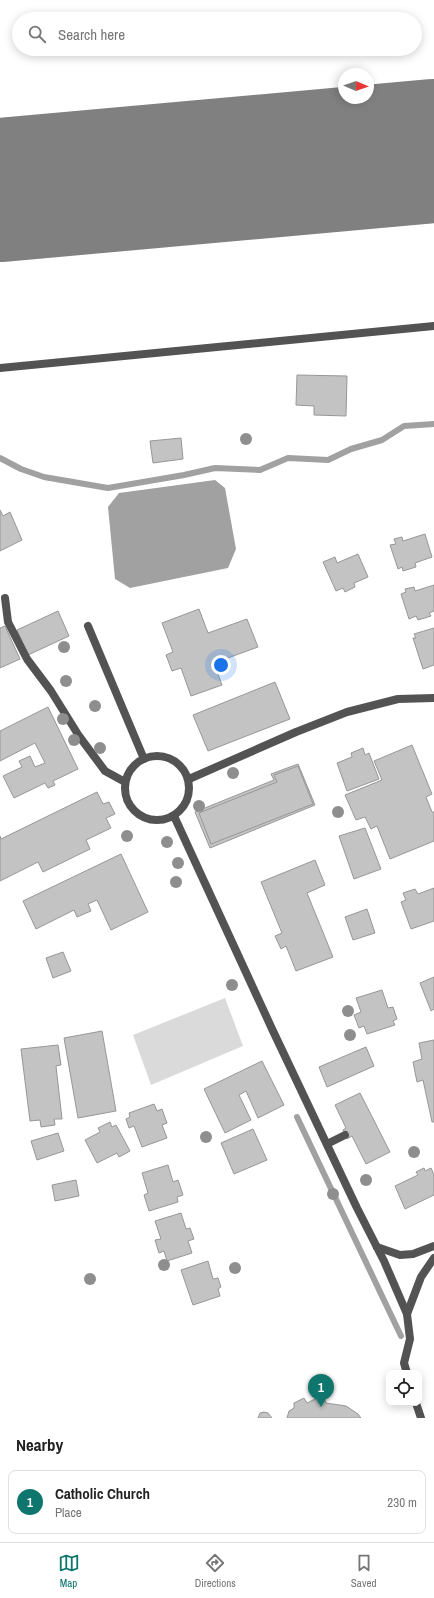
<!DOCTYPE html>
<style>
:root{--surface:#fff;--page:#f6f6f6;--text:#222;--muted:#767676;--line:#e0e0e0;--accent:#0f766e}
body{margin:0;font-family:"Archivo Narrow",sans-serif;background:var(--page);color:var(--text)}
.controls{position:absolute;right:12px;bottom:12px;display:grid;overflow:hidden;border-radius:8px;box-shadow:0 2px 10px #0003}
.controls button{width:36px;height:36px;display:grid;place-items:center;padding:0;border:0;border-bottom:1px solid var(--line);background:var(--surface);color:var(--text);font:20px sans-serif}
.compass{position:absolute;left:338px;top:68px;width:36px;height:36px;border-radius:50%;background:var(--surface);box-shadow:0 2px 10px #0003;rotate:92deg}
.you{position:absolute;left:221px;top:665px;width:14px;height:14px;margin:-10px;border:3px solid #fff;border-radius:50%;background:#1a73e8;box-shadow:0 0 0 6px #1a73e833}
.badge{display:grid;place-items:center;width:26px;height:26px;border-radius:50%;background:var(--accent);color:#fff;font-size:13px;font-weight:700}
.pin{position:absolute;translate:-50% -33px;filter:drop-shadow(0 1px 2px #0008)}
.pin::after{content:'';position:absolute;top:21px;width:14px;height:12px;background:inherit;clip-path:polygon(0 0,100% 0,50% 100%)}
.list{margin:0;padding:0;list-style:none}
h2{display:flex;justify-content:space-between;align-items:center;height:52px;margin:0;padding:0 16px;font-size:17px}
h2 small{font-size:13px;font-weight:400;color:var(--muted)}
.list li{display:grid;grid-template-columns:26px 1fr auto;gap:12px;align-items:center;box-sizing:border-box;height:64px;margin:0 8px 8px;padding:0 8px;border:1px solid var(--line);border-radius:8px}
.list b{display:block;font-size:15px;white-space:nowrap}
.list p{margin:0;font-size:13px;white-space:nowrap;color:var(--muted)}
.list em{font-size:13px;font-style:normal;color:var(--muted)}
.icon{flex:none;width:22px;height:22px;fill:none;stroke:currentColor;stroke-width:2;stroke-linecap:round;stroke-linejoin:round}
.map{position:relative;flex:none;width:434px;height:1418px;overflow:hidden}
.search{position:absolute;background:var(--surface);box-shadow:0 2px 10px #0003;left:12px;right:12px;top:12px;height:44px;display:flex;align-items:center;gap:10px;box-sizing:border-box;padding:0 14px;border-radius:22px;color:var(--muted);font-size:15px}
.sheet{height:124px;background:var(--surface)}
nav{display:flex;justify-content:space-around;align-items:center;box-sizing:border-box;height:56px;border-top:1px solid var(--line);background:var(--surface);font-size:11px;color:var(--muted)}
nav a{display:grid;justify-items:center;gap:2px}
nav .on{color:var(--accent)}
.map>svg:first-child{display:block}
.green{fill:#dadada}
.water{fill:#a1a1a1}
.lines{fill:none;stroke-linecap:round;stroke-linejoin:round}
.stream{stroke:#a1a1a1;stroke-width:6}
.runway{stroke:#808080;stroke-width:144}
.building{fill:#c3c3c3;stroke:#979797}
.lane{stroke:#535353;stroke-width:8}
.street{stroke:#535353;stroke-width:8}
.tree{fill:#8e8e8e}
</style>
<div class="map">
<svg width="434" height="1418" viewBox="0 0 434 1418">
<rect width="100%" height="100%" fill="#fff"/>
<!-- green -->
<path class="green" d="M225,998L243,1046L151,1085L133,1035Z"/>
<!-- water -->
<path class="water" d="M215,480L225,488L236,549L228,568L130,588L115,579L108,507L119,493Z"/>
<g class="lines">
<!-- stream -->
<g class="stream">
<path d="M0,458L21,469L44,477L108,488L184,475L215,468L260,470L288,458L328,460L351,449L382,440L404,426L434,424"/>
<path d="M297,1117L401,1336"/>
</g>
<!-- runway -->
<path class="runway" d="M0,190L434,151"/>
</g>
<!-- building -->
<g class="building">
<path d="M297,375L347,376L346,416L314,415V406L296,405Z"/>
<path d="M181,438L183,459L153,463L150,441Z"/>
<path d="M0,510L3,516L10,512L22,540L0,551Z"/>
<path d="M425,534L432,557L415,563L416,567L403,571L402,567L398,569L390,545L396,544L394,539L402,537L403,541Z"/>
<path d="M358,554L368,577L354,583L355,587L345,592L343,588L336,591L323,562L335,557L337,563Z"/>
<path d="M434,585V611L429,613L431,616L418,620L416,616L409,619L401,594L406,592L405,589L414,587L415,591Z"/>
<path d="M199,609L208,633L247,619L258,647L214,663L222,685L191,696L181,668L172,671L166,655L173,652L162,623Z"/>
<path d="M58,611L69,636L28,655L17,630Z"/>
<path d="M5,626L20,659L0,668V628Z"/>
<path d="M434,628V665L423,669L413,638H416L414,634Z"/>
<path d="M275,682L290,719L208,751L193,715Z"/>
<path d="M48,707L78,769L53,781L55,785L48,788L45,783L14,798L3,776L22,767L19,761L30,756L35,767L45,763L35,743L0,761V731Z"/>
<path d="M412,745L432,794L426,797L432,812H434V841L390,859L377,826L371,829L365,817L356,820L345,795L382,780L374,761Z"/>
<path d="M363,748L365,755L369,753L379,779L347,791L337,763L352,757L351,753Z"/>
<path d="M298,764L315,805L210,848L195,812L274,780L271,774Z"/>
<path d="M298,766L313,804L211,844L199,813L277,782L274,775Z"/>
<path d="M97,792L103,804L109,802L115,814L106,818L111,828L86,840L90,849L43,872L38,862L0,881V836L1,839Z"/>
<path d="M365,828L381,869L354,879L339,836Z"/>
<path d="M121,854L148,912L111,930L97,900L88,904L91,911L77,917L74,910L36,929L23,901Z"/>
<path d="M315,860L325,885L307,893L333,957L296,971L286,946L281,949L275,936L282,933L261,882Z"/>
<path d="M434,888V921L411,929L401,902L406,900L403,893L415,889L418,894Z"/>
<path d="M367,909L375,933L353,940L345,917Z"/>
<path d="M63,952L71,971L53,978L46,958Z"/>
<path d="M434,977V1009L431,1011L420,983Z"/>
<path d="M382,990L388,1008L393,1007L397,1019L393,1021L395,1025L367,1034L364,1026L359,1028L354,1015L361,1012L356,998Z"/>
<path d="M102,1031L116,1111L78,1118L64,1038Z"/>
<path d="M434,1040V1122H432L423,1080L417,1082L413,1062L422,1059L419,1043Z"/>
<path d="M58,1045L61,1065L56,1066L62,1119H54L55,1125L41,1127L40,1120L30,1121L21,1049Z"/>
<path d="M366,1047L374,1066L327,1087L319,1067Z"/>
<path d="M262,1061L284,1105L258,1118L246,1091L239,1095L251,1120L225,1133L204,1089Z"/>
<path d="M360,1093L390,1152L366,1164L352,1136L347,1139L343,1130L346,1128L335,1105Z"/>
<path d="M154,1104L157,1111L162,1109L167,1123L162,1125L167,1138L142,1147L134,1126L129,1128L126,1119L130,1117L129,1113Z"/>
<path d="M110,1122L112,1127L116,1125L130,1151L119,1157L117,1153L97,1163L85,1140L100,1132L98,1128Z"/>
<path d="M253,1129L267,1160L234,1174L221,1143Z"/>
<path d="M58,1133L64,1151L37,1160L31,1141Z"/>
<path d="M168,1165L173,1182L178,1180L183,1195L177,1197L178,1202L149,1211L144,1195L148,1193L142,1173Z"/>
<path d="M424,1168L425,1171L431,1168L434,1175V1195L405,1209L395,1186L418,1175L416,1172Z"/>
<path d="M76,1180L79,1196L55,1201L52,1185Z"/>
<path d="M181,1213L186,1229L190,1228L194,1239L188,1241L192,1253L167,1261L164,1251L159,1253L155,1240L161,1239L155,1221Z"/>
<path d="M208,1261L213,1279L218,1278L221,1287L218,1289L220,1296L193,1305L181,1270Z"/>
<path d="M323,1395L326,1403L346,1406L358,1414L361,1418H287L289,1411L294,1408V1403L304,1398L307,1403Z"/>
<path d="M264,1412L268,1413L272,1418H258L260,1413Z"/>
</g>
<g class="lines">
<!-- lane -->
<path class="lane" d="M5,598L8,622L27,659L51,691L79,736L105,771L125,782"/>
<!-- street -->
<g class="street">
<path d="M0,368L434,326"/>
<path d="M88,626L144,759"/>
<circle cx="157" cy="788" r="32"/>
<path d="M189,779L296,732L347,712L398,699L434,698"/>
<path d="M174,816L273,1031L357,1208L384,1261L407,1314L410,1339L404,1363L407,1373"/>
<path d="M327,1144L345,1135"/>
<path d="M377,1247L400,1255L413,1254L434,1246"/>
<path d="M407,1314L421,1277L434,1258"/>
<path d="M416,1403L421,1418"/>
</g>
</g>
<!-- trees -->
<g class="tree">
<circle cx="246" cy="439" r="6"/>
<circle cx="64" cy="647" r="6"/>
<circle cx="66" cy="681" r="6"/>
<circle cx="95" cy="706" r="6"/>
<circle cx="63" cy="719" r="6"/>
<circle cx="74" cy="740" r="6"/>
<circle cx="100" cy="748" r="6"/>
<circle cx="233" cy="773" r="6"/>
<circle cx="199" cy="806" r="6"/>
<circle cx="338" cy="812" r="6"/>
<circle cx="127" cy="836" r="6"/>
<circle cx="167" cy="842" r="6"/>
<circle cx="178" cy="863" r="6"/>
<circle cx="176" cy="882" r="6"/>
<circle cx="232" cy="985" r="6"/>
<circle cx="348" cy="1011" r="6"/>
<circle cx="350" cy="1035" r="6"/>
<circle cx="206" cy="1137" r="6"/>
<circle cx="414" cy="1152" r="6"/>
<circle cx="366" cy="1180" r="6"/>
<circle cx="333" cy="1194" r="6"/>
<circle cx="164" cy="1265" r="6"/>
<circle cx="235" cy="1268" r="6"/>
<circle cx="90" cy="1279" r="6"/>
</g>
</svg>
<div class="controls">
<button><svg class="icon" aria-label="locate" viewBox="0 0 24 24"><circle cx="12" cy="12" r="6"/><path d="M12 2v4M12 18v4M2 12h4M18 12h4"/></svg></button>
</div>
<svg class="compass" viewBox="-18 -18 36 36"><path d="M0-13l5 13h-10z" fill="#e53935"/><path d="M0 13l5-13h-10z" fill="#767676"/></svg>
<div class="you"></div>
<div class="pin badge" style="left:321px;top:1407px">1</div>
<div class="search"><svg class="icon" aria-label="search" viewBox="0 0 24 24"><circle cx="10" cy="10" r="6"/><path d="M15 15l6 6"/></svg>Search here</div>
</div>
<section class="sheet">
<h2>Nearby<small></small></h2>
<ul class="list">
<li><span class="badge">1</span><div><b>Catholic Church</b><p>Place</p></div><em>230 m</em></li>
</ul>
</section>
<nav>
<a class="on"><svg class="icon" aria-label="map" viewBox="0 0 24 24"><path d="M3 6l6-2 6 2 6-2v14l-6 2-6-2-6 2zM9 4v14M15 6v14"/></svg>Map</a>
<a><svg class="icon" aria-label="directions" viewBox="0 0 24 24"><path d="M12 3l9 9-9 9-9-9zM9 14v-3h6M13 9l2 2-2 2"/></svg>Directions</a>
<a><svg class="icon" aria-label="saved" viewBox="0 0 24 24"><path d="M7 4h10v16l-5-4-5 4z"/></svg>Saved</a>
</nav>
